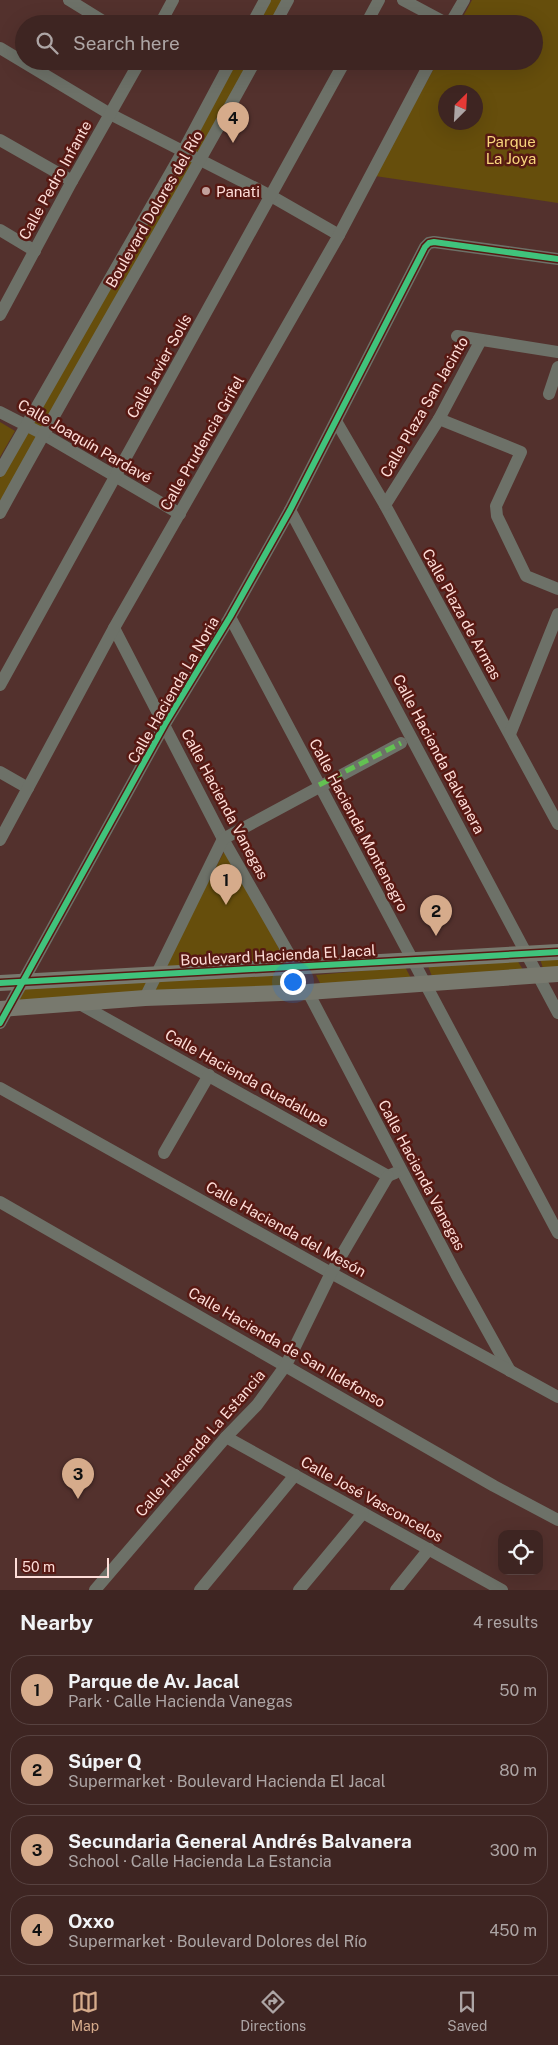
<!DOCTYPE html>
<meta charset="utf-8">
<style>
:root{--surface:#3e2522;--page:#49312f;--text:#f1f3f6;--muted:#ada5a5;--line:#574240;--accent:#d6ab8b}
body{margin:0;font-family:"Public Sans",sans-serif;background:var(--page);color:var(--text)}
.controls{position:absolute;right:15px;bottom:15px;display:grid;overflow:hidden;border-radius:10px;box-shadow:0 5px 20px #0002}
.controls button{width:45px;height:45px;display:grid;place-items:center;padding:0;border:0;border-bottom:1px solid var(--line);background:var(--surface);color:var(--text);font:25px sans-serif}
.compass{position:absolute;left:438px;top:85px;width:45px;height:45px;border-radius:50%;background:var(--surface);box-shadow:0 5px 20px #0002;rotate:24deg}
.scale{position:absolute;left:15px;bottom:12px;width:94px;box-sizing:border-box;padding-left:5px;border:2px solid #feddd8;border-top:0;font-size:14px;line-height:18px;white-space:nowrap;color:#feddd8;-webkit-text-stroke:4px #571913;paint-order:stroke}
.you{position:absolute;left:292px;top:981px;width:18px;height:18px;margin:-12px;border:4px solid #fff;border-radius:50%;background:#1a73e8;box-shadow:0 0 0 8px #1a73e833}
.badge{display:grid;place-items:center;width:32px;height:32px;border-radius:50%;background:var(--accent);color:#111;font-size:16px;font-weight:700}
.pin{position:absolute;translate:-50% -41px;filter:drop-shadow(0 1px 2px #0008)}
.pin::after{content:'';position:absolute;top:26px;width:18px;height:15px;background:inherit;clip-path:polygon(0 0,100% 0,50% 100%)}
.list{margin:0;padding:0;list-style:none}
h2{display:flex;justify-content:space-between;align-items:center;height:65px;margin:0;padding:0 20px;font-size:21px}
h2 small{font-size:16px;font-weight:400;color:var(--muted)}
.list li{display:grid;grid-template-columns:32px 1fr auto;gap:15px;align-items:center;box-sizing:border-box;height:70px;margin:0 10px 10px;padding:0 10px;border:1px solid var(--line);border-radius:20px}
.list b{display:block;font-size:19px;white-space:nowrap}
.list p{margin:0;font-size:16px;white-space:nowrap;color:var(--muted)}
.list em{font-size:16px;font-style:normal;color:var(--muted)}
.icon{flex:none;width:28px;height:28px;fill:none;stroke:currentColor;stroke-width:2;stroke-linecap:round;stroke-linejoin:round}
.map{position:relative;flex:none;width:558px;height:1590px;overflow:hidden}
.search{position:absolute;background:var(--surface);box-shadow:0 5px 20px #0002;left:15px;right:15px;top:15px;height:55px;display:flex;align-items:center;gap:12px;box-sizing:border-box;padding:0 18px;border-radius:28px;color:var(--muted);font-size:19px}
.sheet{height:385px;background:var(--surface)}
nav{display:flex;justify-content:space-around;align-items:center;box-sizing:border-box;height:70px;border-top:1px solid var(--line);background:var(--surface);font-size:14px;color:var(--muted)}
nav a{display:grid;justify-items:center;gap:2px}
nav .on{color:var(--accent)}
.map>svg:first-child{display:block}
.green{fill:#664e0c;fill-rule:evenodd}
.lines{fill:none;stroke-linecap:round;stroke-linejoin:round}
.minor{stroke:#6d7168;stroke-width:12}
.major{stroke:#78796e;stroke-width:16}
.quiet{stroke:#63c152;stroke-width:5;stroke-dasharray:10 5;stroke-linecap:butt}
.cycleway-casing{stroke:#571913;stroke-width:9}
.cycleway{stroke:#40c37c;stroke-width:6}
.poi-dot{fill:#c2a19c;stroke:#571913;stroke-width:2}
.labels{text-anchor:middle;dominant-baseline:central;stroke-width:5;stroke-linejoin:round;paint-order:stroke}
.park-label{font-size:15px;fill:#f8d57c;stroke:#571913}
.street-label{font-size:15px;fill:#feddd8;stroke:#571913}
.poi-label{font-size:15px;fill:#feddd8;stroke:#571913;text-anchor:start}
</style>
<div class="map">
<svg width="558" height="1590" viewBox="0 0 558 1590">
<rect width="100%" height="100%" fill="#53312d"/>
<!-- green -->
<g class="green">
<path d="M269,0H283L271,24H256Z"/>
<path d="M472,0H558V203L375,176L438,61H534V24H459ZM446,92H476V122H446Z"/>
<path d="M236,61H250L200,154L189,149Z"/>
<path d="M184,156L196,162L42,429L32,423Z"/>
<path d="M0,422L15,431L0,457Z"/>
<path d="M27,430L37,436L0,505V478Z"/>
<path d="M225,850L286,961L161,971Z"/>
<path d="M558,958V970L544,971L540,959Z"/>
<path d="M517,960L525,973L433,979L428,966Z"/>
<path d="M405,967L412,980L322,987L316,975Z"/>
<path d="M287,975L296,989L10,1007L23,986Z"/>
</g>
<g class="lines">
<!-- minor -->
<g class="minor">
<path d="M69,0L108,24"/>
<path d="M403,0L448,24"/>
<path d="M160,24L173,0"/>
<path d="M252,24L265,0"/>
<path d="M275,24L288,0"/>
<path d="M366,24L379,0"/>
<path d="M450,24L464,0"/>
<path d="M0,48L110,114L271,196L339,235"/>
<path d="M0,140L72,181"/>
<path d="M0,230L35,251"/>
<path d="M0,315L72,181L140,61"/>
<path d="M457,336L558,352"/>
<path d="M549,394L558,367"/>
<path d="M0,412L43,434L180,514"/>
<path d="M439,419L521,452L496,506L497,516L526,576L558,589"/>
<path d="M336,421L385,505L558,824"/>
<path d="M0,471L183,151L231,61"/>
<path d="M385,505L439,419L481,340"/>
<path d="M290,510L558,1013"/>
<path d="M0,513C83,361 172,213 255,61"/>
<path d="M230,617L558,1233"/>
<path d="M114,628L223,839L297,968"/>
<path d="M0,685L345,61"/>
<path d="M510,734L558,614"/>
<path d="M0,772L28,788"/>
<path d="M0,840L114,628L339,235L431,61"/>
<path d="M308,992L456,1274L510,1371"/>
<path d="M145,998L223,839L401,743"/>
<path d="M78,1003L388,1176L395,1173"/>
<path d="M0,1023L165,724L230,617L290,510L425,247L429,243L434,242L558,259"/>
<path d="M0,1088L331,1273L558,1397"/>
<path d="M164,1153L209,1075"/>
<path d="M0,1202L494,1486L558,1520"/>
<path d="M226,1437L502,1590"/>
<path d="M95,1590L226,1437L257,1405L286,1365L331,1273L388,1176"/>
<path d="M200,1590L295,1475"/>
<path d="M299,1590L363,1513"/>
<path d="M396,1590L429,1549"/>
</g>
<!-- major -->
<g class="major">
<path d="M0,983L558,952"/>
<path d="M0,1009L145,998L308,992L558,974"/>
</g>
<!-- quiet -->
<path class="quiet" d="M319,785L401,743"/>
<!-- cycleway casing -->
<g class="cycleway-casing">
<g id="cycleway">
<path d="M0,983L558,952"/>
<path d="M0,1023L165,724L230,617L290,510L425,247L429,243L434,242L558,259"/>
</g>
</g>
<!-- cycleway -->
<use href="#cycleway" class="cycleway"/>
</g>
<!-- markers -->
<circle class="poi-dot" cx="206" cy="191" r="5"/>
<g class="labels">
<!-- park labels -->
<g class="park-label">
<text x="511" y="141">Parque<tspan x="511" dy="17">La Joya</tspan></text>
</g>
<!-- street labels -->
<g class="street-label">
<text transform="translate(55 180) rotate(-61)">Calle Pedro Infante</text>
<text transform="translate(154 209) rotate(-60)">Boulevard Dolores del Río</text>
<text transform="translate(159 366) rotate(-61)">Calle Javier Solís</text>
<text transform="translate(424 407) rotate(-60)">Calle Plaza San Jacinto</text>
<text transform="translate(85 441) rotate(30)">Calle Joaquín Pardavé</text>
<text transform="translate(202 443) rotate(-60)">Calle Prudencia Grifel</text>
<text transform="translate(462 614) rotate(61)">Calle Plaza de Armas</text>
<text transform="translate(173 690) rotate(-60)">Calle Hacienda La Noria</text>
<text transform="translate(439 754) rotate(62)">Calle Hacienda Balvanera</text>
<text transform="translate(225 804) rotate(62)">Calle Hacienda Vanegas</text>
<text transform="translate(359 825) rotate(62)">Calle Hacienda Montenegro</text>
<text transform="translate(278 955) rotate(-3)">Boulevard Hacienda El Jacal</text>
<text transform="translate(247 1078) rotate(29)">Calle Hacienda Guadalupe</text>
<text transform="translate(422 1175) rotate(62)">Calle Hacienda Vanegas</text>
<text transform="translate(286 1229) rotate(29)">Calle Hacienda del Mesón</text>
<text transform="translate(287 1347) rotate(30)">Calle Hacienda de San Ildefonso</text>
<text transform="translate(200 1443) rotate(-49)">Calle Hacienda La Estancia</text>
<text transform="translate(372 1499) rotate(29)">Calle José Vasconcelos</text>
</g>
<!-- poi labels -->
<g class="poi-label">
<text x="216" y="191">Panati</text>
</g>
</g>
</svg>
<div class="controls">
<button><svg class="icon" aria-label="locate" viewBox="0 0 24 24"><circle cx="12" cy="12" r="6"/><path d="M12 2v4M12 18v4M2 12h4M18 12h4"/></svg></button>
</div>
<svg class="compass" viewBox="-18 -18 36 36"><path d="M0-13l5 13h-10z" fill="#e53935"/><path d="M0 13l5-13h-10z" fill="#ada5a5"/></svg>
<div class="scale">50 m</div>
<div class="you"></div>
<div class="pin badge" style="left:226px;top:905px">1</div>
<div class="pin badge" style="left:436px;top:936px">2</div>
<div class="pin badge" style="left:78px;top:1499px">3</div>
<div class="pin badge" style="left:233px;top:143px">4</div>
<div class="search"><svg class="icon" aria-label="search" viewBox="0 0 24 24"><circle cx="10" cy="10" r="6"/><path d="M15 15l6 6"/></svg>Search here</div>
</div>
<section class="sheet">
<h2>Nearby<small>4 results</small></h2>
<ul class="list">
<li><span class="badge">1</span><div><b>Parque de Av. Jacal</b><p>Park · Calle Hacienda Vanegas</p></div><em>50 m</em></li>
<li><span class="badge">2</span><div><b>Súper Q</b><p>Supermarket · Boulevard Hacienda El Jacal</p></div><em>80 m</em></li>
<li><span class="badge">3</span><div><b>Secundaria General Andrés Balvanera</b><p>School · Calle Hacienda La Estancia</p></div><em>300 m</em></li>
<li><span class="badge">4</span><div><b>Oxxo</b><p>Supermarket · Boulevard Dolores del Río</p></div><em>450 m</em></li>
</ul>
</section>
<nav>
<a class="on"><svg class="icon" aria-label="map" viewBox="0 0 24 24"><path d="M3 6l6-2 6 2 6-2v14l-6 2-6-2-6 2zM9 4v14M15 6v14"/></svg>Map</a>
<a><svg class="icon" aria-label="directions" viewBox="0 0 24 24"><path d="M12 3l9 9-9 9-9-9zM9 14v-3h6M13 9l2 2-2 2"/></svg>Directions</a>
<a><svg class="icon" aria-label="saved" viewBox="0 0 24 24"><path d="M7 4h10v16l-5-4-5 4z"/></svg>Saved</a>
</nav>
